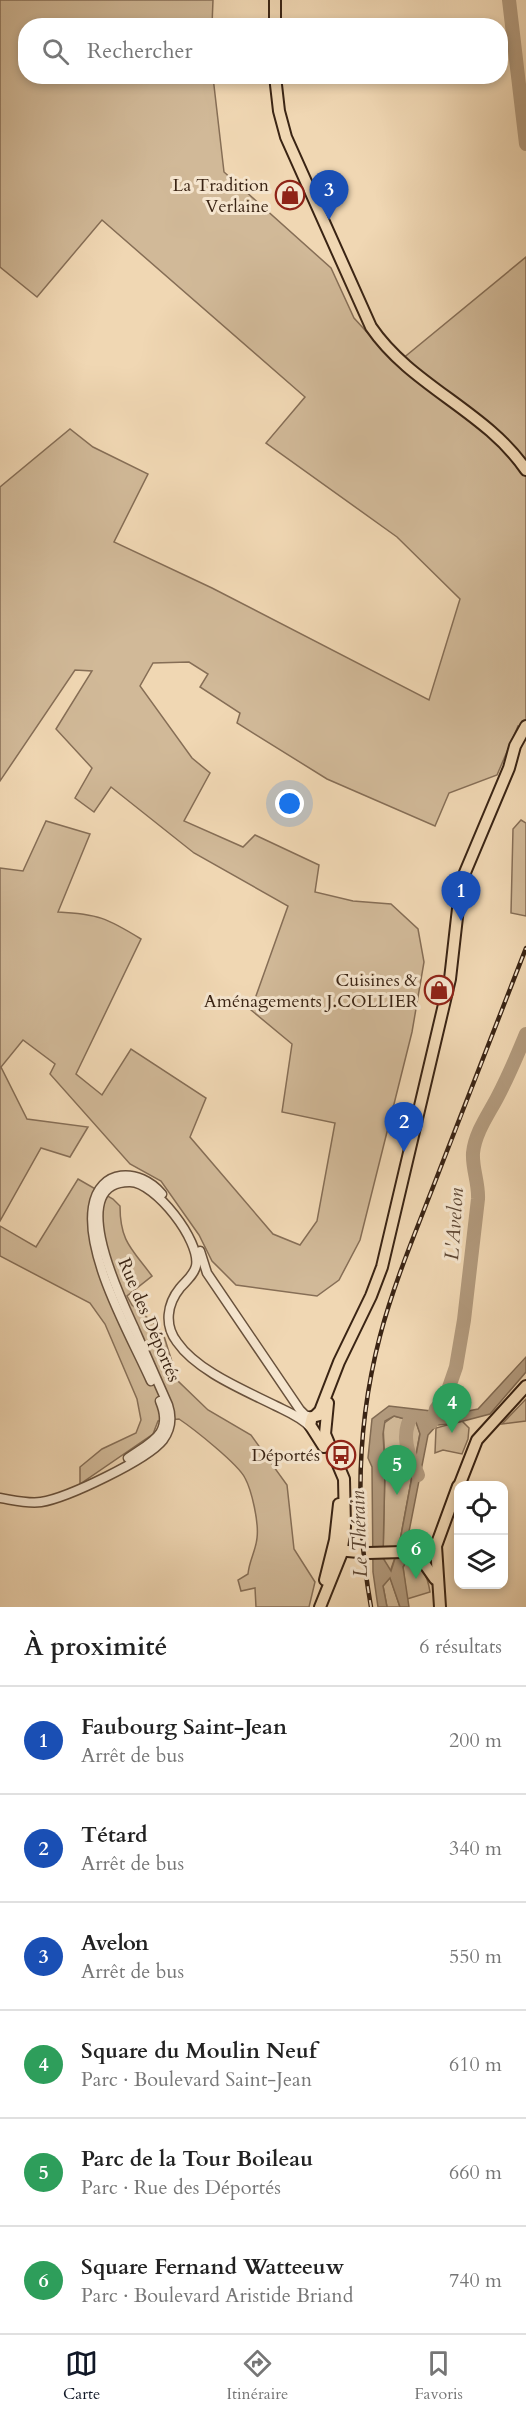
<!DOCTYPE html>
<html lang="fr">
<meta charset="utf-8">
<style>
:root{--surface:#fff;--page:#f6f6f6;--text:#222;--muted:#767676;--line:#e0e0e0;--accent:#111827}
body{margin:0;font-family:Cardo,serif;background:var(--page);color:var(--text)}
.controls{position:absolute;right:18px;bottom:18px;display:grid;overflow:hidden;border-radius:12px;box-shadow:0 3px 9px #0003}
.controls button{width:54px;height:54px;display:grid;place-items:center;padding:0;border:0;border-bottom:2px solid var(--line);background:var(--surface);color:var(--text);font:30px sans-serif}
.you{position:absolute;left:290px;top:804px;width:21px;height:21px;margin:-15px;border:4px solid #fff;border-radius:50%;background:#1a73e8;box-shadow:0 0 0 9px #1a73e833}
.badge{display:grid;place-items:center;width:39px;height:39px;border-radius:50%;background:var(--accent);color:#fff;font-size:20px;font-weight:700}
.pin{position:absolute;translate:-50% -50px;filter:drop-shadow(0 2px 3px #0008)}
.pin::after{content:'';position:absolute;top:32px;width:21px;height:18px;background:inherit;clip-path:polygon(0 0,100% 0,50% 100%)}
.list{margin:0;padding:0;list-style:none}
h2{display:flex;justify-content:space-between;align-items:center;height:78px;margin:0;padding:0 24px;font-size:26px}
h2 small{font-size:20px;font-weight:400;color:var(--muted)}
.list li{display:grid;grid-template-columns:39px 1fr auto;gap:18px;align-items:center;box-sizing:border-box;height:108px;padding:0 24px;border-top:2px solid var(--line)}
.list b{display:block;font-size:22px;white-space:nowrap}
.list p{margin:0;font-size:20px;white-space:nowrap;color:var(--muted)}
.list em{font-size:20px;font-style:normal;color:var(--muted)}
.icon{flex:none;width:33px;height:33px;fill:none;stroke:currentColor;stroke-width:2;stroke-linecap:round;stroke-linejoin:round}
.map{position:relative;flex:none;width:526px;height:1607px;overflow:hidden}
.search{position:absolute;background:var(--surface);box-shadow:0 3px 9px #0003;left:18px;right:18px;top:18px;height:66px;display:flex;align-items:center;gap:15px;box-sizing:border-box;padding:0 21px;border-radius:24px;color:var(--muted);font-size:22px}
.sheet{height:726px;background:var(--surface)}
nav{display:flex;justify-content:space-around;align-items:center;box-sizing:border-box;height:84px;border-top:2px solid var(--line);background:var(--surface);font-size:16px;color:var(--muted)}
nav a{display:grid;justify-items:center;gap:3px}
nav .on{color:var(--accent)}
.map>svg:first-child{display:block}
.green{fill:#d1b998;stroke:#866e56;stroke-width:1.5}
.water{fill:#b29a7d;stroke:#826b53;stroke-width:1.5;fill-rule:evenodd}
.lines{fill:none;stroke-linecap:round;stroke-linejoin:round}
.river{stroke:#b29a7d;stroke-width:14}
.minor-casing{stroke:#68513c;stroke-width:11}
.major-casing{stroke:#3a2414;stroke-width:14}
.minor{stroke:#f5e5ce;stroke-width:8}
.major{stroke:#f0d7b3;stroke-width:10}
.rail-casing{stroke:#3a2414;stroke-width:4.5}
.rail{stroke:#f5e5ce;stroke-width:2;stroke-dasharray:7;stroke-linecap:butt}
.labels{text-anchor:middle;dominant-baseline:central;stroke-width:6;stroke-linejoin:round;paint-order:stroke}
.poi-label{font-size:18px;fill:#3a2414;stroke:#f5e5ce;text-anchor:end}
.street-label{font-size:18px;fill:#3a2414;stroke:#f5e5ce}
.water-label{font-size:20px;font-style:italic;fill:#5e4734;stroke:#f5e5ce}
</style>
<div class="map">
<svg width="526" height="1607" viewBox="0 0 526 1607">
<rect width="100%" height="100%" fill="#f0d7b3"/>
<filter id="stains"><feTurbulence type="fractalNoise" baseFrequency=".00333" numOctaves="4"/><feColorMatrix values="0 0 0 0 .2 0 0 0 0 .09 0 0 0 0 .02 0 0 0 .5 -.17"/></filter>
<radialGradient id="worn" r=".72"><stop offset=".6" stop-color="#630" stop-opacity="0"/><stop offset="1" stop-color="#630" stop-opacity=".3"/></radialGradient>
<!-- green -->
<g class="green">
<path d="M0,0H213L212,25L26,26V76L213,77L224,172L331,268L354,318L396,364L526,257V730L518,726L497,775L449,793L435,826L327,779L237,723L240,713L200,687L208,674L189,662L153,663L140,686L192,758L210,773L184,821L243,847L255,835L319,865L315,892L353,901L391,904L418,929L424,962L412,1032L360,1240L339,1280L317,1296L236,1285L212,1261L199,1235L161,1181L130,1164L50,1074L55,1064L23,1040L1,1067L27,1119L88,1127L70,1157L41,1148L0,1221V868L23,871L46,821L90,834L58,912C98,914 107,918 141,939L76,1074L102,1095L131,1049L206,1098L190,1137L273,1234L300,1245L317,1221L335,1123L282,1112L292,1044L251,1010L288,906L194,853L111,787L94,812L75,798L92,768L56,729L92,671L75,670L0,781V487L70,429L93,447L148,474L114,542L212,588L429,700L460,599L397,537L266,443L305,397L102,220L37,297L0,267Z"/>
<path d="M521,820L526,823V916L511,913L513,829Z"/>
<path d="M78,1179L113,1199L120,1206C120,1242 132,1249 152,1276L127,1296L132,1305L154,1323L164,1336L178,1381L208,1410L251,1435L287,1485L294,1549L315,1582L309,1607H256L255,1588L241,1591L238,1580L248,1574C249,1561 256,1550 257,1538C259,1523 252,1491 245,1478C238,1464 194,1429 179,1419L158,1421L153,1434L80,1484V1467L102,1449L136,1433L141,1420L137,1399L105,1324L90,1303L0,1256V1226L36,1247Z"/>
<path d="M526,1399V1421L502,1424Z"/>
<path d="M394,1416L416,1422L420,1433L399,1546L390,1572L383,1558L385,1467L383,1424Z"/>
<path d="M462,1421L469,1428L468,1439L462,1454L443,1450L435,1453L436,1428Z"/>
<path d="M409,1557C423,1564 428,1578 430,1592L407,1599L403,1567Z"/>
<path d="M390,1577L400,1607H387L383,1586Z"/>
</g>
<!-- water -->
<path class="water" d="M526,1357V1372L490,1414L452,1424L437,1425L428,1435L404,1557H409L403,1567L409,1607H400L390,1578L383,1586L387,1607H378L373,1572L372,1467L368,1458L372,1419L389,1406L440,1412L443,1416L478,1409ZM394,1416L416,1422L420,1434L399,1546L391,1571L383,1558L385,1467L383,1434L385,1421Z"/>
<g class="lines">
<!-- river -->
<g class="river">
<path d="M509,0L526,144"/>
<path d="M411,1417C400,1438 409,1455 418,1475"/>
<path d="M432,1422L436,1409L446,1396L456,1367L464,1320L478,1199C479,1184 472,1168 473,1153C475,1133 488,1115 497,1098C508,1077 517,1056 526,1034"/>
</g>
<!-- minor casing -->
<g class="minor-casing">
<g id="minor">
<path d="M200,1251L207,1273L300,1410L305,1415L312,1417"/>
<path d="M151,1381C131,1336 85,1257 93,1207C99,1168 139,1167 162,1194"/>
<path d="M128,1458C151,1442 174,1434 160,1401"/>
<path d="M0,1498C13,1500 28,1504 41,1502C67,1498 147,1460 163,1440C171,1429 172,1417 168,1405C157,1380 146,1355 135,1330C123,1303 62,1181 130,1182C155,1182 201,1241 196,1266C194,1275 186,1281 180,1288C167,1304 164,1325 177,1342C197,1371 244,1390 276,1406C288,1412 301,1417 310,1427"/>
</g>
</g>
<!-- major casing -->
<g class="major-casing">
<g id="major">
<path d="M275,26V0"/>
<path d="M275,76L279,111L286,137L371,327C411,386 486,411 526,470"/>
<path d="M316,1415L320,1411L339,1362L371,1296L382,1267L450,979L461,882L509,768L515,746L526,726"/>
<path d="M320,1415L312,1417L310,1425L324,1447"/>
<path d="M459,1486L477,1440L526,1386"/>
<path d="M337,1550L369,1553L435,1551"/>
<path d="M409,1552L421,1559L435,1579"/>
<path d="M325,1580L335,1540L339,1504"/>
<path d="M320,1607L341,1555L345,1527L344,1479L325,1434L328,1403"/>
<path d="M440,1607L436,1546L458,1486"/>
</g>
</g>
<!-- minor -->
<use href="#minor" class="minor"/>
<!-- major -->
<use href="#major" class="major"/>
<!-- rail casing -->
<g class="rail-casing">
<path id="rail" d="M371,1607C355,1517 357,1424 380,1336C395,1279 419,1224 440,1169C469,1096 497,1022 526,948"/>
</g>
<!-- rail -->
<use href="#rail" class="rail"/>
</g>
<!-- icons -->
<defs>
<g id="shop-ring" transform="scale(1.5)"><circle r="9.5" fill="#f5e5ce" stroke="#8f2418" stroke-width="1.5"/><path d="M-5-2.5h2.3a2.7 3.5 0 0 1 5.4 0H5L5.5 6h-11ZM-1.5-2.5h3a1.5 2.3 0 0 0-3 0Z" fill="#8f2418"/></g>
<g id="bus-ring" transform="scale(1.5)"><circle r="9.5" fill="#f5e5ce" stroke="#8f2418" stroke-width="1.5"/><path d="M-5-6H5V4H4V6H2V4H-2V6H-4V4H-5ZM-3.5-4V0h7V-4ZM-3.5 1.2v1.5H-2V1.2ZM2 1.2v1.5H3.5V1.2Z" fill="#8f2418"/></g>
</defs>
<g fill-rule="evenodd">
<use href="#shop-ring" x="290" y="195"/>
<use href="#shop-ring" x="439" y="990"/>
<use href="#bus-ring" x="341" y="1455"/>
</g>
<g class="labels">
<!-- poi labels -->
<g class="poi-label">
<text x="269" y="185">La Tradition<tspan x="269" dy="21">Verlaine</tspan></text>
<text x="418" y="980">Cuisines &amp;<tspan x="418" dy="21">Aménagements J.COLLIER</tspan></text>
<text x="320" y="1455">Déportés</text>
</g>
<!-- street labels -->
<g class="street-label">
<text transform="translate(149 1320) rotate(67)">Rue des Déportés</text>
</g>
<!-- water labels -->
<g class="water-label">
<text transform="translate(454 1224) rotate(-86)">L'Avelon</text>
<text transform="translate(359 1534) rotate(-92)">Le Thérain</text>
</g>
</g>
<rect width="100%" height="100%" filter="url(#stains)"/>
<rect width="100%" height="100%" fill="url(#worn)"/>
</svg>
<div class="controls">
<button><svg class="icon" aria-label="locate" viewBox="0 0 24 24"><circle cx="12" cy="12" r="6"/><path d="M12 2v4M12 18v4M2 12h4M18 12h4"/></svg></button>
<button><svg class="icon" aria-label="layers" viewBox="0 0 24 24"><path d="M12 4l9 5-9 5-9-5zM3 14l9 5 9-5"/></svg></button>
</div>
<div class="you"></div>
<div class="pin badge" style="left:461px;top:921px;background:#1a4fb4">1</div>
<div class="pin badge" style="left:404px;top:1152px;background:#1a4fb4">2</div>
<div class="pin badge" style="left:329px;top:220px;background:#1a4fb4">3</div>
<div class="pin badge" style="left:452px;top:1433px;background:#2e9e5b">4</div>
<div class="pin badge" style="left:397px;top:1495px;background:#2e9e5b">5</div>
<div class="pin badge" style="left:416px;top:1579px;background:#2e9e5b">6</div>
<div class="search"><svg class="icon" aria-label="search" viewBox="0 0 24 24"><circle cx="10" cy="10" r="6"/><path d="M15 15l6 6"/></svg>Rechercher</div>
</div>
<section class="sheet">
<h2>À proximité<small>6 résultats</small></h2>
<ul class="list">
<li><span class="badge" style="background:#1a4fb4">1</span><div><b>Faubourg Saint-Jean</b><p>Arrêt de bus</p></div><em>200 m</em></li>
<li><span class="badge" style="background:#1a4fb4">2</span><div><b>Tétard</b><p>Arrêt de bus</p></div><em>340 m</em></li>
<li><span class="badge" style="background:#1a4fb4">3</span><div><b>Avelon</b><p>Arrêt de bus</p></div><em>550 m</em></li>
<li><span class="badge" style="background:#2e9e5b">4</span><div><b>Square du Moulin Neuf</b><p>Parc · Boulevard Saint-Jean</p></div><em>610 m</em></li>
<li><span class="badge" style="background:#2e9e5b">5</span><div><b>Parc de la Tour Boileau</b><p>Parc · Rue des Déportés</p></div><em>660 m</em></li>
<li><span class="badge" style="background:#2e9e5b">6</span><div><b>Square Fernand Watteeuw</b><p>Parc · Boulevard Aristide Briand</p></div><em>740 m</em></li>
</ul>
</section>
<nav>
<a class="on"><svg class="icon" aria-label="map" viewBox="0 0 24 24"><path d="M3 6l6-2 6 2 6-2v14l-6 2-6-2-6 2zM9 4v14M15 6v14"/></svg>Carte</a>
<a><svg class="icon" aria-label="directions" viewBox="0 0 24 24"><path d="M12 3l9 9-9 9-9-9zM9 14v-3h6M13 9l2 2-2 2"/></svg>Itinéraire</a>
<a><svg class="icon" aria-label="saved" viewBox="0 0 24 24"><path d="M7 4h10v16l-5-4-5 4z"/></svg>Favoris</a>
</nav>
